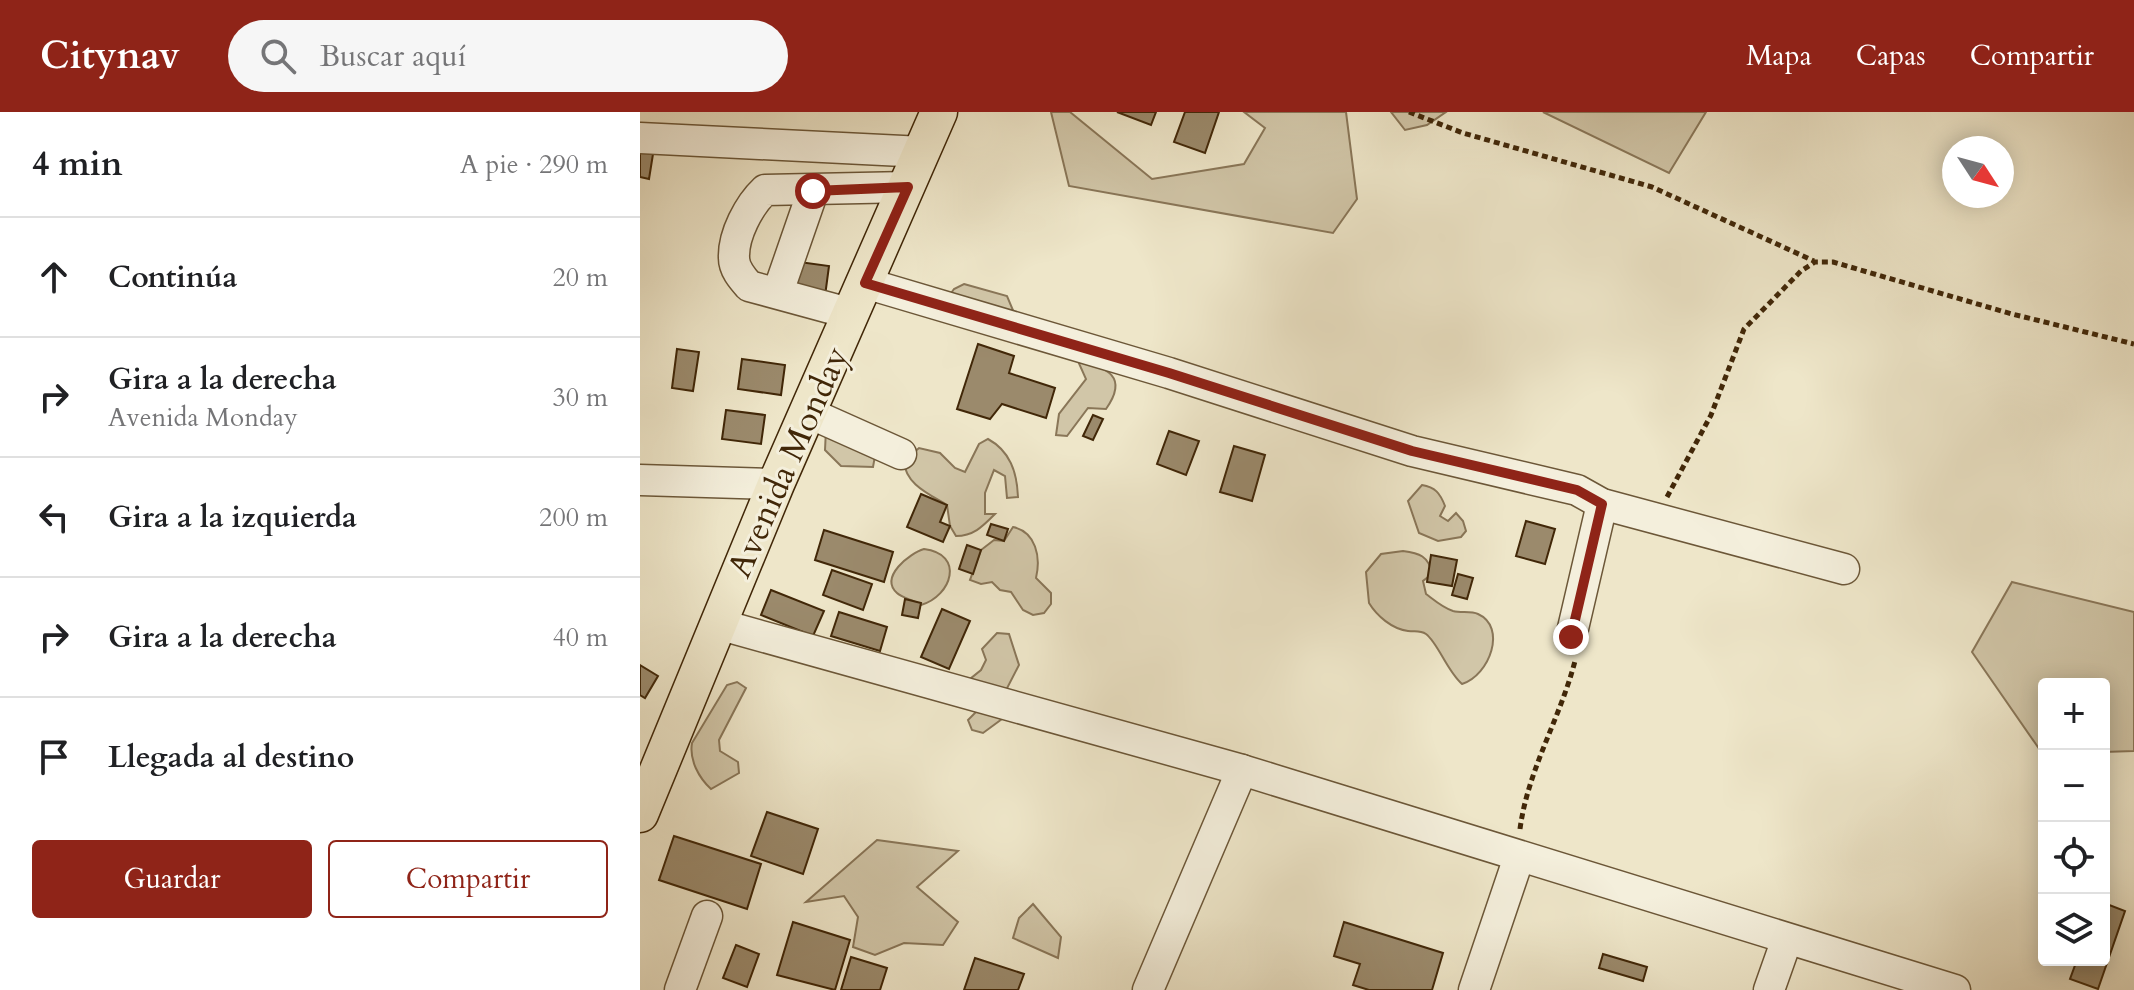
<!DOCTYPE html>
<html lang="es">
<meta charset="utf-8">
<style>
:root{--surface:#fff;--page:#f6f6f6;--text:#202124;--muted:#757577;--line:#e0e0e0;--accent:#8f2418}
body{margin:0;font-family:Cardo,serif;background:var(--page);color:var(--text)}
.controls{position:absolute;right:24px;bottom:24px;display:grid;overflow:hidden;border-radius:8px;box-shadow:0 4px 20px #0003}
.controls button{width:72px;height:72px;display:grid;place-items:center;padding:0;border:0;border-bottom:2px solid var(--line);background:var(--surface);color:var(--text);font:40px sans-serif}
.compass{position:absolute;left:1302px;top:24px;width:72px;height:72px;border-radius:50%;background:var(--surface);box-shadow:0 4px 20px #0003;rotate:126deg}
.stop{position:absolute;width:24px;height:24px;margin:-18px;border:6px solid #8f2418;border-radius:50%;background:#fff}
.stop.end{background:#8f2418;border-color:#fff;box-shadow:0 2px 8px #0008}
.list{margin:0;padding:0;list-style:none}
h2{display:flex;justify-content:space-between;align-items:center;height:104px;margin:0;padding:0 32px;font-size:34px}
h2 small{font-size:26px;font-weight:400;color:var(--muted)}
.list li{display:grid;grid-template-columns:52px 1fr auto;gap:24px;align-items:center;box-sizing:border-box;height:120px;padding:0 32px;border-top:2px solid var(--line)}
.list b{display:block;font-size:30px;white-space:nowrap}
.list p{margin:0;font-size:26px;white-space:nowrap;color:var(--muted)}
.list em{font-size:26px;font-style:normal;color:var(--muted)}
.actions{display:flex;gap:16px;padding:24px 32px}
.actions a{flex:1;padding:18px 0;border:2px solid var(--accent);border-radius:8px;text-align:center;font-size:28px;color:var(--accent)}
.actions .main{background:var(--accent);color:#fff}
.icon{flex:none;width:44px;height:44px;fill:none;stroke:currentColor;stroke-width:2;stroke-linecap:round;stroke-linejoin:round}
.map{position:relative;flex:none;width:1494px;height:878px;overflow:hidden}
header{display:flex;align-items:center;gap:48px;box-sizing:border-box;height:112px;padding:0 40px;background:var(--accent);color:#fff}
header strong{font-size:38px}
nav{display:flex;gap:44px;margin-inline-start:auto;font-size:28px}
.search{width:560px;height:72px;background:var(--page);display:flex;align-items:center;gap:20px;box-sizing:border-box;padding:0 28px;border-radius:44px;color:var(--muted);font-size:30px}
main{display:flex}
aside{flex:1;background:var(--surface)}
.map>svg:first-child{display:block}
.green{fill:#d1c6a8;stroke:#897658;stroke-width:2}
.building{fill:#9b8a6c;stroke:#412708;stroke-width:2}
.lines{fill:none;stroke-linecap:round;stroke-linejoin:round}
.minor-casing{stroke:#6c5738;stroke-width:33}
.major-casing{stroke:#412708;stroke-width:39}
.path{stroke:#412708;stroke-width:5;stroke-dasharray:6 4;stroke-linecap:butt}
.minor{stroke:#f4efdc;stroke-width:30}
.major{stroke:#eee6c9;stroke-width:36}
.route{stroke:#8f2418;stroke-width:10}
.labels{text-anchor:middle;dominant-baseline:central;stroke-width:6;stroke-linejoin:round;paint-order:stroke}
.street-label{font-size:34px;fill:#412708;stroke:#f4efdc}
</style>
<header>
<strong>Citynav</strong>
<div class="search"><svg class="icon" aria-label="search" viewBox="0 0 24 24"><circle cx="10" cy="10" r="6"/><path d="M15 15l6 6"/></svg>Buscar aquí</div>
<nav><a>Mapa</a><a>Capas</a><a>Compartir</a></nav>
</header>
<main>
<aside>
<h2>4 min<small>A pie · 290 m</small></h2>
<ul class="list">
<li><svg class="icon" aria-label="ahead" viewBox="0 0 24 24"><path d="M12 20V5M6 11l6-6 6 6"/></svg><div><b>Continúa</b></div><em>20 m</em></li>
<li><svg class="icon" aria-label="right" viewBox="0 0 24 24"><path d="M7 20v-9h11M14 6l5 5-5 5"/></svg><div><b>Gira a la derecha</b><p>Avenida Monday</p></div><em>30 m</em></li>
<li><svg class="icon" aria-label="left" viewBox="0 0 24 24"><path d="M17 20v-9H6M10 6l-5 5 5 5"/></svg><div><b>Gira a la izquierda</b></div><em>200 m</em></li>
<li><svg class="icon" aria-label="right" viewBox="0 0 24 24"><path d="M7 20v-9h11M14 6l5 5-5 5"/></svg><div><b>Gira a la derecha</b></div><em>40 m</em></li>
<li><svg class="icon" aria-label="arrive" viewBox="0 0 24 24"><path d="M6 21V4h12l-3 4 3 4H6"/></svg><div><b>Llegada al destino</b></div></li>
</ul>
<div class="actions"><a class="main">Guardar</a><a>Compartir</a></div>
</aside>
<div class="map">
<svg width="1494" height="878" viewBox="0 0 1494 878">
<rect width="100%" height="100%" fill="#eee6c9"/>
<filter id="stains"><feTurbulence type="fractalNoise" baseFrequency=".0025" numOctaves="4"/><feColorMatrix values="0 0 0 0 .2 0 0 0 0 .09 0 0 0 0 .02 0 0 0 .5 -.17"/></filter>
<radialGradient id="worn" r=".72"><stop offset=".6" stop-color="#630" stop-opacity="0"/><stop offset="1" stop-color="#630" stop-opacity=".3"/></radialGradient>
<!-- green -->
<g class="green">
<path d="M411,0H430L512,67L604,52L625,16L604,0H706L717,87L693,121L429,74Z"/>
<path d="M751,0H806L787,13L765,18Z"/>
<path d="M903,0H1066L1029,61Z"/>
<path d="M324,172L367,184L375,203L307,187L314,177Z"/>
<path d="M437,247C465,256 490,263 466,297L448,296L427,324L416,323L419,302L446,267Z"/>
<path d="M186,317L237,333L233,355L201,354L185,338Z"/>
<path d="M348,327C370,339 377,360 378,385L367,386L365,364L354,358L345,381V402H355C343,414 334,424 316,424L310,414L307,393C289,382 265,372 264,349L279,336L300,341L315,356L325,360L339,332Z"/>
<path d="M782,373C795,375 800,381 805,394L800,404L808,409L816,401L823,409L826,419L821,425L798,429L779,421L768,389Z"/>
<path d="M373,415C396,420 401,445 396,466L411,481V492L404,501L393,503L383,498L371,480L360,478L352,470L341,472L330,468L341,438L354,428L364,429Z"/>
<path d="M284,437C325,442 312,484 281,493C274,488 262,486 257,481C239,465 270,441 284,437Z"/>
<path d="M763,439C779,441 789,444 792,462L783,469L786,482C794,488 803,496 813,499C821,501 831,499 838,502C867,515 850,563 822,572C807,559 798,531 786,522C780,518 775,520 768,519C752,517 737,504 729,491L726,460L741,442Z"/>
<path d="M1372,470L1494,500V639L1464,640V572H1404L1402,641L1332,540Z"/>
<path d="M357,521L369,522L379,553L363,584L362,607L343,621L332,618L328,608L342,594L325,571L341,558L346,548L342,537Z"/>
<path d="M97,570L106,576L79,628L80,639L98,650L99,661L71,677C59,666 49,648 52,631L87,573Z"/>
<path d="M237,728L318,739L277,775L318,810L303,833L264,831L235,843L213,835L218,805L204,784L166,790Z"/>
<path d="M393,792L421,825L418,846L373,826L379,806Z"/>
</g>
<!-- building -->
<g class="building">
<path d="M477,0H516L511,13Z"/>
<path d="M545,0H579L565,41L534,30Z"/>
<path d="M0,40L13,42L9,67L0,65Z"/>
<path d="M152,149L189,154L185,184L148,179Z"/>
<path d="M338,232L374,244L369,261L415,276L406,306L362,292L350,307L317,297Z"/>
<path d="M37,237L59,240L53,279L32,276Z"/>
<path d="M102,247L145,253L141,283L98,277Z"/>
<path d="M86,298L125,303L121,332L82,327Z"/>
<path d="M453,303L463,307L453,328L443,324Z"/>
<path d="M529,319L559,329L546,363L517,352Z"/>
<path d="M594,334L625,343L612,389L580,380Z"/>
<path d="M281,382L307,393L300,410L310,414L303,430L267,415Z"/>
<path d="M886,409L915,417L905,452L876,444Z"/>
<path d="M351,412L368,417L364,429L347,423Z"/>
<path d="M184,418L253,440L244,470L175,448Z"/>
<path d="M327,433L341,438L333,462L319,457Z"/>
<path d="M791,443L817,448L812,474L787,470Z"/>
<path d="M192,458L232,472L223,498L183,483Z"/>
<path d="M818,462L833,466L827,487L812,483Z"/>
<path d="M131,478L184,499L173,524L121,503Z"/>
<path d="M265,487L281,491L278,506L262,503Z"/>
<path d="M302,497L330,509L309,557L281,545Z"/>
<path d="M199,500L247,515L240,539L191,524Z"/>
<path d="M0,553L18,564L5,586L0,583Z"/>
<path d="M127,700L178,717L163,762L111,744Z"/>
<path d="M34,724L121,752L107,797L19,768Z"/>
<path d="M1464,791L1485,799L1458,877L1430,867L1437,848H1464Z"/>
<path d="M153,810L210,828L195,878L137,863Z"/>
<path d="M704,810L803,841L792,878H729L713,873L720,852L694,844Z"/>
<path d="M96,833L119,842L107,875L83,866Z"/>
<path d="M963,842L1007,855L1003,869L959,856Z"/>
<path d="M211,845L247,856L240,878H201Z"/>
<path d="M335,846L384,862L378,878H324Z"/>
</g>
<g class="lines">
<!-- minor casing -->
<g class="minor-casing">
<g id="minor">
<path d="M0,26L283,40"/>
<path d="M225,171L529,261L772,339L937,378L962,392L1204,457"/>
<path d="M138,180L173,79"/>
<path d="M212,202L109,174C102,166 94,157 94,146C93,123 109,93 125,78L268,75"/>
<path d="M167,300L261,342"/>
<path d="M0,368L136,372"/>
<path d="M78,512L602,658L1315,878"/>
<path d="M931,525L962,392"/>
<path d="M40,878L67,804"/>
<path d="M508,878L602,658"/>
<path d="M834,878L879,745"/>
<path d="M1129,878L1147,827"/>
</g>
</g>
<!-- major casing -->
<g class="major-casing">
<path id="major" d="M0,702L136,372L299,0"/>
</g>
<!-- path -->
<g class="path">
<path d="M769,0L823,21L1012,75L1174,149"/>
<path d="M1027,385L1071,303L1104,217L1161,159L1175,150H1193L1372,202L1494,232"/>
<path d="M880,717C888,657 920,607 935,549"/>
</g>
<!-- minor -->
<use href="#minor" class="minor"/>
<!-- major -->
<use href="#major" class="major"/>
</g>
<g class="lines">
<!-- route -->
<path class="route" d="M173,79L268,75L225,171L529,261L772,339L937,378L962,392L931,525"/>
</g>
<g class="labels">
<!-- street labels -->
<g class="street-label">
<text transform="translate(148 350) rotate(-66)">Avenida Monday</text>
</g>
</g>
<rect width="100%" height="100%" filter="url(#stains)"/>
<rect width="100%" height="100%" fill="url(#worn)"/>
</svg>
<div class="controls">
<button>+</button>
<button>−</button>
<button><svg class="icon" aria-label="locate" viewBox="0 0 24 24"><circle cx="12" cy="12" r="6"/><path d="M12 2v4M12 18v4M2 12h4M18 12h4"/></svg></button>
<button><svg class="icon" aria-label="layers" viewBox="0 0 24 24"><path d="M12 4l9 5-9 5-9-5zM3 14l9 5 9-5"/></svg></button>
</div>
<svg class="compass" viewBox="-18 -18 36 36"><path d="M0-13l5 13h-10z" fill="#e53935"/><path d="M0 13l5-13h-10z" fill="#757577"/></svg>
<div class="stop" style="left:173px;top:79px"></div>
<div class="stop end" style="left:931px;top:525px"></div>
</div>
</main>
